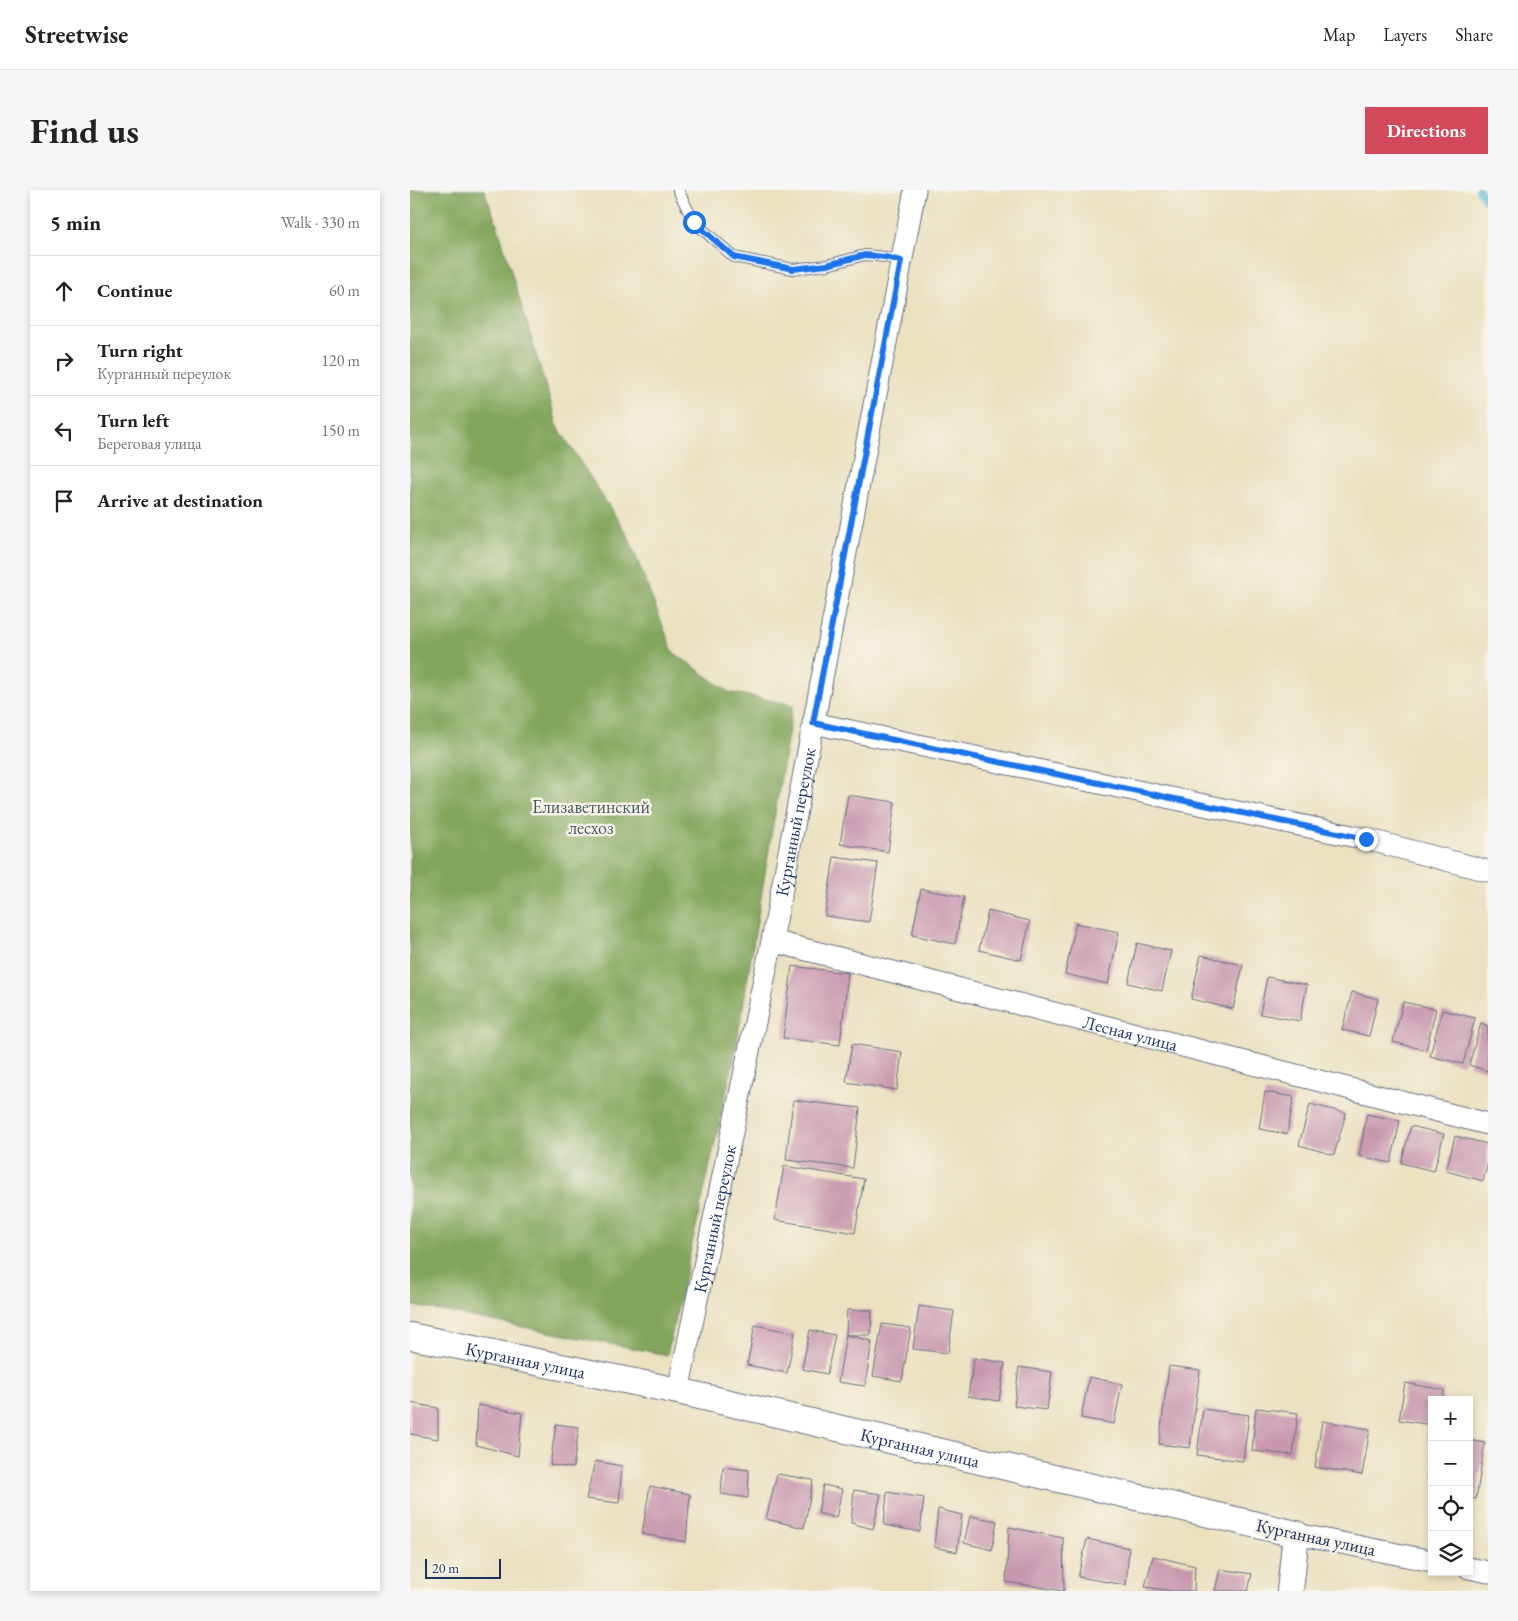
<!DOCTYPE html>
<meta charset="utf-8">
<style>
:root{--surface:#fff;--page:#f6f6f6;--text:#222;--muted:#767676;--line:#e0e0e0;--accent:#d1495b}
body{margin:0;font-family:"EB Garamond",serif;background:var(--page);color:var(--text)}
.controls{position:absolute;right:15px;bottom:15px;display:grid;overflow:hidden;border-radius:0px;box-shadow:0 2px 8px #0003}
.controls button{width:45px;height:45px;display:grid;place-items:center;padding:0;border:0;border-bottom:1px solid var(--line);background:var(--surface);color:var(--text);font:25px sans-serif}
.scale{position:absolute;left:15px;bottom:12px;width:76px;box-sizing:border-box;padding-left:5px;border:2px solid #1b2f5e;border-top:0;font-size:14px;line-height:18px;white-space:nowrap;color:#1b2f5e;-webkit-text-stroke:4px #f7f3e8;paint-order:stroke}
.stop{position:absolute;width:15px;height:15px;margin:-11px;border:4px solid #1a73e8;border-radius:50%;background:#fff}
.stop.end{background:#1a73e8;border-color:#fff;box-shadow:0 1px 5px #0008}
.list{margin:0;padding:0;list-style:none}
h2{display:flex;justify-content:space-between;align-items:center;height:65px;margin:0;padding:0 20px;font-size:21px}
h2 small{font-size:16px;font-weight:400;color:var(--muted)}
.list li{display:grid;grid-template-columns:32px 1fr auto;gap:15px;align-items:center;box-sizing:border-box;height:70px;padding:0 20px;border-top:1px solid var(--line)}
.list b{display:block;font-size:19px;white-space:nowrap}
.list p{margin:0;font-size:16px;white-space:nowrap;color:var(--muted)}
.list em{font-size:16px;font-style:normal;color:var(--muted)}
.icon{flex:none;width:28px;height:28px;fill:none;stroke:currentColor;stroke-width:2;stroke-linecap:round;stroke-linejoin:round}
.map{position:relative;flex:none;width:1078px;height:1401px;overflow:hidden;border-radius:0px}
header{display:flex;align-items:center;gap:30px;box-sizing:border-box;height:70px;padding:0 25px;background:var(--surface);border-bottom:1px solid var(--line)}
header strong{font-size:24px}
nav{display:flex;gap:28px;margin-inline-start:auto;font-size:18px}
.intro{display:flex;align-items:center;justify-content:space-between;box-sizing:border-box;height:120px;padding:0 30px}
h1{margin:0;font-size:35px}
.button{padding:12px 22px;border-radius:0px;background:var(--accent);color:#fff;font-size:18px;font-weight:700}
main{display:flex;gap:30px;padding:0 30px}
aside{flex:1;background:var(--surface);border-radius:0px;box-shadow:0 2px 8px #0003}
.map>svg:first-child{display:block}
.forest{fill:#82a65c;stroke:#4e6a5d}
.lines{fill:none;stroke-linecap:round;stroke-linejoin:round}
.stream{stroke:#57bcd6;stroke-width:8}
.building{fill:#c898ae}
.service-casing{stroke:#646d80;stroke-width:12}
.minor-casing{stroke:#646d80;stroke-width:23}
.tertiary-casing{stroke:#646d80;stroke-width:28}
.service{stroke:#fff;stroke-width:10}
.minor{stroke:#fff;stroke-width:21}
.tertiary{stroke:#fff;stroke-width:26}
.route{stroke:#1a73e8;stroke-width:6}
.labels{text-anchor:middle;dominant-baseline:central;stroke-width:5;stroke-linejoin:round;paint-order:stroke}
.park-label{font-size:18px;fill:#445a61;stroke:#f7f3e8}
.street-label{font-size:18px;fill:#1b2f5e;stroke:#f7f3e8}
</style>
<header>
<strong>Streetwise</strong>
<nav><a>Map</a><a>Layers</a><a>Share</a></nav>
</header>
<div class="intro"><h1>Find us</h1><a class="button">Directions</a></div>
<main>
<aside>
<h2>5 min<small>Walk · 330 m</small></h2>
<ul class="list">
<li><svg class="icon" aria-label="ahead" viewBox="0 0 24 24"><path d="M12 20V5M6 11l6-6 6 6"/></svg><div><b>Continue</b></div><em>60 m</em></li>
<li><svg class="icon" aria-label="right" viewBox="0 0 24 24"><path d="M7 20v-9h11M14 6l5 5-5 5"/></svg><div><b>Turn right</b><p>Курганный переулок</p></div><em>120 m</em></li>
<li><svg class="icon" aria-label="left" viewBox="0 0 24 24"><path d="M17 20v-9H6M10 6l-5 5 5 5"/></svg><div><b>Turn left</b><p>Береговая улица</p></div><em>150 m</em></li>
<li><svg class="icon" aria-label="arrive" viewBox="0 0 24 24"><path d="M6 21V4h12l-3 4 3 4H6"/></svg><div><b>Arrive at destination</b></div></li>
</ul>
</aside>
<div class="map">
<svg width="1078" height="1401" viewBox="0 0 1078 1401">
<rect width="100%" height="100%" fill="#f7f3e8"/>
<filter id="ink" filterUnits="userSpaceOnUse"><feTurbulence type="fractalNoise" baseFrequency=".02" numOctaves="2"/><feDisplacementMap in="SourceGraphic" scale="10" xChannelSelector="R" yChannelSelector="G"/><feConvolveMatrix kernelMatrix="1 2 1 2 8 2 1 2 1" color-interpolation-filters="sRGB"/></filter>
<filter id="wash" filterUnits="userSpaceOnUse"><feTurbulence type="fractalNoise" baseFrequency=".0096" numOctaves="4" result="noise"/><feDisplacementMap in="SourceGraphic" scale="20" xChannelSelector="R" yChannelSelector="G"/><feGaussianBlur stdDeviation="1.12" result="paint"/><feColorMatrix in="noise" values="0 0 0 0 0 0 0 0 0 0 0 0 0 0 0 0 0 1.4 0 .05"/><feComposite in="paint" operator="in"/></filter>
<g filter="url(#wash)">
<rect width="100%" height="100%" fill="#ebe1bf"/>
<!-- forest -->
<path class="forest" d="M0,0H74L87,34L148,237L218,346L263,462L319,502L383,515L325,864L257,1165L0,1115Z"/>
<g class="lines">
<!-- stream -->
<path class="stream" d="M1069,0L1078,13"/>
</g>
<g id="blocks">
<!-- building -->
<g class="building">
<path d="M438,605L485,612L478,662L430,654Z"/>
<path d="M424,667L468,673L459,732L415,726Z"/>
<path d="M511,699L554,707L545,754L502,745Z"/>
<path d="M578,721L620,731L611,770L569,760Z"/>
<path d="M666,733L709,742L698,794L655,784Z"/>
<path d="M727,753L761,761L752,801L718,793Z"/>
<path d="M791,765L833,775L823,819L781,809Z"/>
<path d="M382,776L438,783L430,855L373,848Z"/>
<path d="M857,787L897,795L890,831L850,824Z"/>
<path d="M942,802L968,809L959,846L932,840Z"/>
<path d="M993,812L1026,819L1016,860L983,852Z"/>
<path d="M1032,820L1065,828L1053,874L1020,866Z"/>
<path d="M1071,833L1078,836V881L1059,875Z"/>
<path d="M442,854L492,862L487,900L436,892Z"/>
<path d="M855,902L884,907L877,944L849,939Z"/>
<path d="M383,910L450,918L443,978L376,970Z"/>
<path d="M900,914L936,923L924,965L889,955Z"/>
<path d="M957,924L990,931L981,973L949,966Z"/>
<path d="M1001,936L1034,944L1024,981L991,973Z"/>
<path d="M1045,946L1078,954V973L1073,991L1036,981Z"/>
<path d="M374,976L454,989L445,1043L365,1030Z"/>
<path d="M509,1116L544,1121L538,1163L503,1159Z"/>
<path d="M437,1120H462L461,1145H436Z"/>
<path d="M472,1134L501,1138L492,1191L463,1186Z"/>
<path d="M345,1135L385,1143L377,1183L337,1175Z"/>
<path d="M400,1140L425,1145L417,1184L392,1179Z"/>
<path d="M436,1145L462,1151L455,1196L428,1192Z"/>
<path d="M564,1168L595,1173L589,1211L558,1206Z"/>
<path d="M759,1176L790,1180L780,1258L749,1254Z"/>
<path d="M609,1177L642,1182L637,1220L604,1216Z"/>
<path d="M679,1187L712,1194L704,1234L671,1228Z"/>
<path d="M995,1193L1034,1200L1032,1210H1022V1235L989,1230Z"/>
<path d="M0,1213L28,1218V1249L0,1244Z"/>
<path d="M68,1215L112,1223L108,1266L66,1255Z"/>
<path d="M846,1218L888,1223L883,1265L842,1261Z"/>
<path d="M793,1219L839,1225L833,1271L787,1265Z"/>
<path d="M912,1231L960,1239L952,1285L905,1277Z"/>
<path d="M146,1234L169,1237L163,1278L140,1275Z"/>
<path d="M1059,1250L1075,1253L1066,1309L1059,1308Z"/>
<path d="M185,1271L212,1276L209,1313L176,1309Z"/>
<path d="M313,1277L339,1280L338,1308L311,1304Z"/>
<path d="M367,1284L403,1290L394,1338L356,1329Z"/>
<path d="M413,1295L432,1299L426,1328L408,1323Z"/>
<path d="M240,1296L280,1304L276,1352L232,1344Z"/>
<path d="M444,1300L471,1304L463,1339L441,1333Z"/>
<path d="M477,1302L514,1308L510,1342L474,1335Z"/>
<path d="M528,1319L552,1325L547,1362L524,1357Z"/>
<path d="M560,1326L587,1331L582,1360L554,1353Z"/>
<path d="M599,1337L653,1348L654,1401L596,1392Z"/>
<path d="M677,1349L719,1358L716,1395L668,1387Z"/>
<path d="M743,1366L785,1376L784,1401H762L735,1397Z"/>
<path d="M810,1379L842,1384L838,1401H805Z"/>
</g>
</g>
</g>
<g filter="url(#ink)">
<use href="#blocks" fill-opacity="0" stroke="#646d80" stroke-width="1"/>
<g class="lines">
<!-- service casing -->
<g class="service-casing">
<path id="service" d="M268,0L284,32L324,67L383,79L417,75L455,65L475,67L491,71"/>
</g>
<!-- minor casing -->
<g class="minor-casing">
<g id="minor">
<path d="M403,533L956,649L1078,681"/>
<path id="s1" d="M362,751L1078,934"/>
<path id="s2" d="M268,1201L362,751L505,0"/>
<path d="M886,1344L1022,1371"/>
<path d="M1059,1378L1078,1382"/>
</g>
</g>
<!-- tertiary casing -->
<g class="tertiary-casing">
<g id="tertiary">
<path id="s3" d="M0,1146L268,1201L886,1344L880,1401"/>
</g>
</g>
<!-- service -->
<use href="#service" class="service"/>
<!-- minor -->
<use href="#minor" class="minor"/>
<!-- tertiary -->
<use href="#tertiary" class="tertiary"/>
</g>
</g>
<g class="lines" filter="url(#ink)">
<!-- route -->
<path class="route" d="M284,32L324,67L383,79L417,75L455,65L475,67L491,71L403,533L956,649"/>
</g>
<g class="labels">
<!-- park labels -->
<g class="park-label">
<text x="181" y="616">Елизаветинский<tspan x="181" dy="21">лесхоз</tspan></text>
</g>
<!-- street labels -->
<g class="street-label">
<text stroke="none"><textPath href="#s2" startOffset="581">Курганный переулок</textPath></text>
<text stroke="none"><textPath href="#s1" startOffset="370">Лесная улица</textPath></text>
<text stroke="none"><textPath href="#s2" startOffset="176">Курганный переулок</textPath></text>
<text stroke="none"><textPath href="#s3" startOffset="118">Курганная улица</textPath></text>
<text stroke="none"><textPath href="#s3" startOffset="522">Курганная улица</textPath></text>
<text transform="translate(906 1347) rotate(12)">Курганная улица</text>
</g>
</g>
</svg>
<div class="controls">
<button>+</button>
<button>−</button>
<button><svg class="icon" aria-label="locate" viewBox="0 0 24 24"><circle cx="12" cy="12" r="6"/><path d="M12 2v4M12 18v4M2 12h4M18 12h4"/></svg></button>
<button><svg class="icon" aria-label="layers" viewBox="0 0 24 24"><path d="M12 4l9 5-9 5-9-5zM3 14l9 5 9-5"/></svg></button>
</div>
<div class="scale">20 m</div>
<div class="stop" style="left:284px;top:32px"></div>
<div class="stop end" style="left:956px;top:649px"></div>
</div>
</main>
